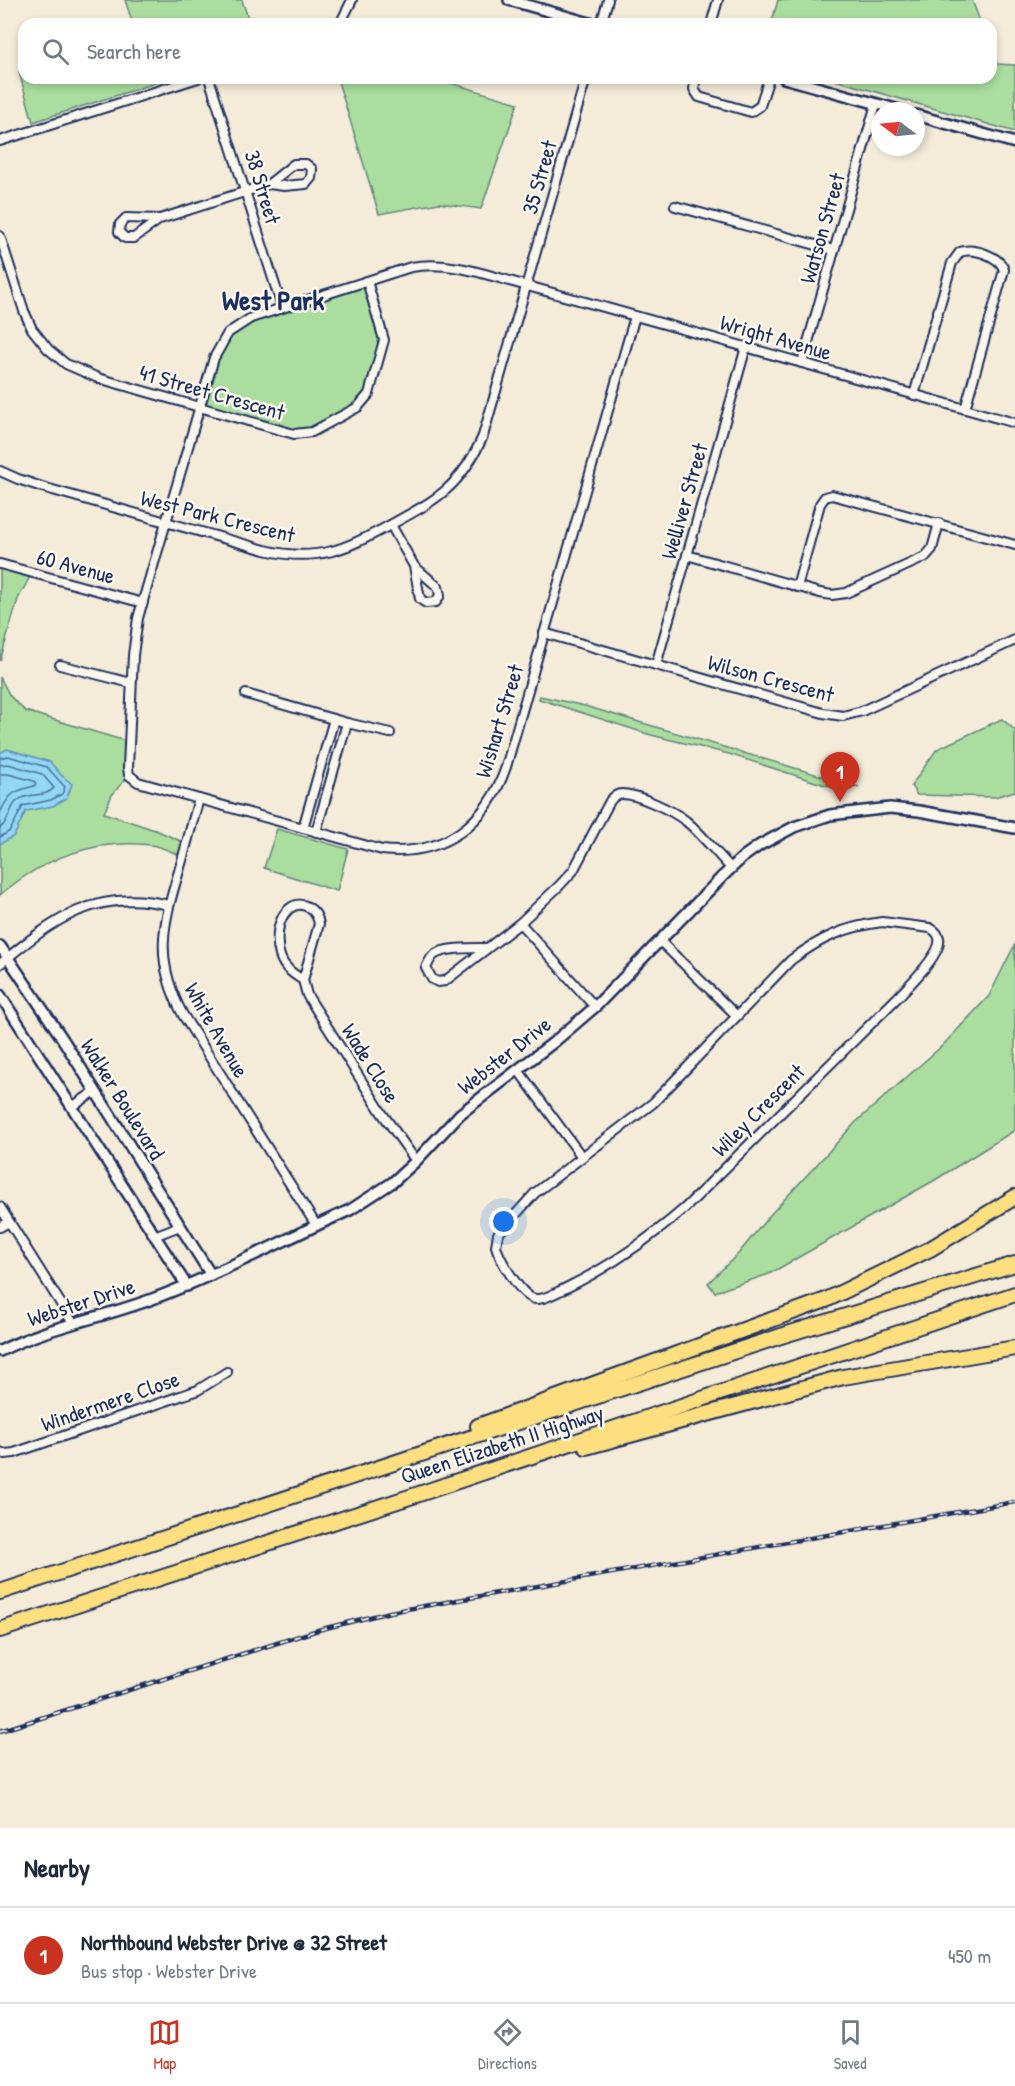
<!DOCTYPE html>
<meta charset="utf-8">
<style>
:root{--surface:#fff;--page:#f2f2f3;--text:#1f2937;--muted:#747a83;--line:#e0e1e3;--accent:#c8321e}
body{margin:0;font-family:"Patrick Hand",sans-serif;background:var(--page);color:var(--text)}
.compass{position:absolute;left:871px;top:102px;width:54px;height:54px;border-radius:50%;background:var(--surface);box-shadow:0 3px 9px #0003;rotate:286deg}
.you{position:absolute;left:504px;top:1222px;width:21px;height:21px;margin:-15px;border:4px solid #fff;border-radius:50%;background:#1a73e8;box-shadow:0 0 0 9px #1a73e833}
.badge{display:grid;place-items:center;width:39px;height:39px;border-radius:50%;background:var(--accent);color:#fff;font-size:20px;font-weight:700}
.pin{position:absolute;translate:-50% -50px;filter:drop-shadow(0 2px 3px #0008)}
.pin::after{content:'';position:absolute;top:32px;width:21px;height:18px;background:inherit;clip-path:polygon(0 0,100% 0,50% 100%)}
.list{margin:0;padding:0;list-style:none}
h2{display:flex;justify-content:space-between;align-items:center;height:78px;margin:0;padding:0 24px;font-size:26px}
h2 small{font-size:20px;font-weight:400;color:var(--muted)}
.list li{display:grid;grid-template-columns:39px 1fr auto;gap:18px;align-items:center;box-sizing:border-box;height:96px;padding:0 24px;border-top:2px solid var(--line)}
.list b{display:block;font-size:22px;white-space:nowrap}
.list p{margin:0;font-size:20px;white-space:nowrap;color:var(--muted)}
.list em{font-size:20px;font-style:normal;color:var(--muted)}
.icon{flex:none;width:33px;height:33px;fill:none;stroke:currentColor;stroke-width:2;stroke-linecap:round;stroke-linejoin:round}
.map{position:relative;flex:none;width:1015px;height:1828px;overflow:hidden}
.search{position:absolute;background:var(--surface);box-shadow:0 3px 9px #0003;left:18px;right:18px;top:18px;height:66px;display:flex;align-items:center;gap:15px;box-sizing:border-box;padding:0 21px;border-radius:18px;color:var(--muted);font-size:22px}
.sheet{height:174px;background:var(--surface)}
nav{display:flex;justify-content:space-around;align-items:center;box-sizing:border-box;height:84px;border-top:2px solid var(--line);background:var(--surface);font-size:16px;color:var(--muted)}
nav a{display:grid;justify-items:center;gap:3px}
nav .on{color:var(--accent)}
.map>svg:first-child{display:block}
.green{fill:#aadd9e;stroke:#62867e;stroke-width:1.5}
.water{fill:#93d6f5;stroke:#6393b9;stroke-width:1.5}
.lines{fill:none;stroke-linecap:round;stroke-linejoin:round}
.shore{stroke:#4b729a;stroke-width:1.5}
.minor-casing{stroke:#1b2f5e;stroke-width:12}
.tertiary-casing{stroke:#1b2f5e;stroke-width:14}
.motorway-casing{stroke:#1b2f5e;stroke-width:18}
.minor{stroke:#fbf7ec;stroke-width:8}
.tertiary{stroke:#fbf7ec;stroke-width:9}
.motorway{stroke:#fddf80;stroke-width:14}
.rail-casing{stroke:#1b2f5e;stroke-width:4.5}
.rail{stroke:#fbf7ec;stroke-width:2;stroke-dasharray:7;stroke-linecap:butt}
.labels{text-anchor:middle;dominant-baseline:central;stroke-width:5;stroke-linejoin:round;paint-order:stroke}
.street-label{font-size:22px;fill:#1b2f5e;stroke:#fbf7ec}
.district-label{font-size:28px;font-weight:bold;fill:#1b2f5e;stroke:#fbf7ec}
</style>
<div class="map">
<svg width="1015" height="1828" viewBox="0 0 1015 1828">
<rect width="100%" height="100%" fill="#f4ebd9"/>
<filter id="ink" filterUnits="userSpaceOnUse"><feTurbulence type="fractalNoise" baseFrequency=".0167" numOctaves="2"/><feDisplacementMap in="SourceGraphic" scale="12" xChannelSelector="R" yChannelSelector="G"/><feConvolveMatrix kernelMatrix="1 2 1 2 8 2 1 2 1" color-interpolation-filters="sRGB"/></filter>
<g filter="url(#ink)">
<!-- green -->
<g class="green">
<path d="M125,0H242L250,24H133Z"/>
<path d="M778,0H972L981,24H771Z"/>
<path d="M991,49L997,64L1015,65V132L828,78H991Z"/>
<path d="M24,71V78H171L33,122L19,72Z"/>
<path d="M337,78H434L518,103L481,209L439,203L379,214Z"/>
<path d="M367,281L383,345L363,403L306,433L199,407L214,358L236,327Z"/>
<path d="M0,564L32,573L18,599L0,661Z"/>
<path d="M0,677L10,696L25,711L129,742V775L112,795L104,813L158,831L185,843L181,856C172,852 161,846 150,845C95,838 42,859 0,895Z"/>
<path d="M540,696L585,706L859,787L825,785L729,754L651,735L539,699Z"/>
<path d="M1002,719L1015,730V791L995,797L917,795L911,786L937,749Z"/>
<path d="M277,829L348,849L337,891L264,868Z"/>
<path d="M1015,944V1130L935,1180L769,1274L715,1292L708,1283L738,1254L770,1215L856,1122L943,1045L989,996Z"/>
</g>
<!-- water -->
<path class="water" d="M7,749L50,762L61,775L72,784L67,798L53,806L26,811L14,836L0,844V753Z"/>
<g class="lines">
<!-- shore -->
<g class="shore">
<path d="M0,758L8,756L47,767L65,787L62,794L51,800L23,806L10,831L0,837"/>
<path d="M0,765L8,764L42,774L54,788C45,798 29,792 18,800C9,807 10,822 0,828"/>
<path d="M0,774H8L34,781L36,784L34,786C13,791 9,794 0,813"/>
</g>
<!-- minor casing -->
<g class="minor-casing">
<g id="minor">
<path d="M340,24L352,0"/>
<path d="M601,24L608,0"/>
<path d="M711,24L718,0"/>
<path d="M209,78L282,307"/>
<path d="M696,78L694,89L699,97L751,112L760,106L769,78"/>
<path d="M0,141L198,78"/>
<path d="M675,206L834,250"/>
<path d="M160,219L126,218L120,224L119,232L125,238H134L160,219L269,184L294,164H306L312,169L311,178L306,184L284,186L269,184"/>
<path d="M0,236L24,311L32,329L48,349L66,364L98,378L294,434L312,432L358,407L369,394L384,340L367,281"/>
<path d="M635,316L506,767C487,823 444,857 382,850L138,782L129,775L128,768L133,655L138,618L214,358L228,333L251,318L411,267C446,261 479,272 513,282C542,290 571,298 600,306C739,344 877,384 1015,423"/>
<path d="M802,363L876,104"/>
<path d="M914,395L952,263L960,252C973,247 1000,256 1004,270L965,409"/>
<path d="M0,471L18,479L42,487L265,550C317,563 347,549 392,524C438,499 461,486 483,436L586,78"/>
<path d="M391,525L414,566L420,599L426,603L436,602L440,595L438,587L414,566"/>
<path d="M687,555L820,593L832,595L846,593L925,557L932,549L939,523"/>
<path d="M0,564L143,603"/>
<path d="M797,587L820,504L825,497L832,495L1015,545"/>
<path d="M544,633L823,713L843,716L862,711L1015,640"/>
<path d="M60,665L131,683"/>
<path d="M656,665L746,347"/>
<path d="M246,694L347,723L390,733"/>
<path d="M199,799C192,823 186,847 179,871C162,927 154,961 183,1015L316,1225"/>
<path d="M303,828L334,719"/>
<path d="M316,832L347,723"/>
<path d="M882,922L930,928C934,930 938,933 939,938C943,953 908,986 898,997L685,1208C647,1241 608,1268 562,1290C554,1293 545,1300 536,1299C522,1299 499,1258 496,1246L498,1234L535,1193L653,1103L791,960C821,938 844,927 882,922Z"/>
<path d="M520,923L595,1007"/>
<path d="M660,941L737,1016"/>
<path d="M487,948C474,948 444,947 434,955C430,958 428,964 426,968L432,979L438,982L445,981L520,923L559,886L573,871L610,801C613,797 617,794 622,794C638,794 673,811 686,821C703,835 716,853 731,868"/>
<path d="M0,964C53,920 96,887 169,905"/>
<path d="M303,980C298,977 292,973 288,969C274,956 274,921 289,909C302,898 317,910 319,924L303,980L307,995L382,1113L416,1161"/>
<path d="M518,1070L582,1157"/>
<path d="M72,1107L94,1092"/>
<path d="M0,1207L73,1323"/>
<path d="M0,1227L9,1222"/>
<path d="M154,1236L180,1226"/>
<path d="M0,1452L5,1454L14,1453L198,1390L227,1372"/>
</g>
</g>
<!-- tertiary casing -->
<g class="tertiary-casing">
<g id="tertiary">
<path d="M509,0L593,24"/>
<path d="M784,78L903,111"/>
<path d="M916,115L1015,143"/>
<path d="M0,946L62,1038L211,1275"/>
<path d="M0,995L187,1286"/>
<path d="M0,1351C49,1326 103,1318 155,1298C222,1273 285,1239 350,1210L393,1182L416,1161L460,1114L554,1042L595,1007L723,876L743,857L760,845L794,827L830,815L890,808L919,811L1015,828"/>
</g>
</g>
<!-- motorway casing -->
<g class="motorway-casing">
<g id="motorway">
<path d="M478,1426L826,1300L930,1249L1015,1197"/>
<path d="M586,1447L843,1377L1015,1348"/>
<path d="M0,1592L781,1336L1015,1264"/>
<path d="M0,1630L419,1494L1015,1294"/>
</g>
</g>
<!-- minor -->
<use href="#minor" class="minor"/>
<!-- tertiary -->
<use href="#tertiary" class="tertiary"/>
<!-- motorway -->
<use href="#motorway" class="motorway"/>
<!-- rail casing -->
<g class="rail-casing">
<path id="rail" d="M0,1731L318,1630L390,1612L1015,1502"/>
</g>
<!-- rail -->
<use href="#rail" class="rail"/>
</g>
</g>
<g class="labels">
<!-- street labels -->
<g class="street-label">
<text transform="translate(539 177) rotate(-74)">35 Street</text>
<text transform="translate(263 187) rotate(73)">38 Street</text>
<text transform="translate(822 228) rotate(-74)">Watson Street</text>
<text transform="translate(776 337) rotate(16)">Wright Avenue</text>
<text transform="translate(212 392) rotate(16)">41 Street Crescent</text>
<text transform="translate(684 501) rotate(-74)">Welliver Street</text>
<text transform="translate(218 516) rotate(14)">West Park Crescent</text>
<text transform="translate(76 566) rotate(15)">60 Avenue</text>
<text transform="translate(771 678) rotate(15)">Wilson Crescent</text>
<text transform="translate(499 721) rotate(-73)">Wishart Street</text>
<text transform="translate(217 1030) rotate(60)">White Avenue</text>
<text transform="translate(504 1055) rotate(-38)">Webster Drive</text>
<text transform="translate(371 1063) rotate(58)">Wade Close</text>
<text transform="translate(123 1099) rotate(58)">Walker Boulevard</text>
<text transform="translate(758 1110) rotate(-45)">Wiley Crescent</text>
<text transform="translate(81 1302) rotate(-18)">Webster Drive</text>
<text transform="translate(110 1401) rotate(-19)">Windermere Close</text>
<text transform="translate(502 1444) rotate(-18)">Queen Elizabeth II Highway</text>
</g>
<!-- district labels -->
<g class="district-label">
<text x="273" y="300">West Park</text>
</g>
</g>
</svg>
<svg class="compass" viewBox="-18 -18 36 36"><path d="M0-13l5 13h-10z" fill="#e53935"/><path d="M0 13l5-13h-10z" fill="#747a83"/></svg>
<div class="you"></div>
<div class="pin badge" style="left:840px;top:802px">1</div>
<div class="search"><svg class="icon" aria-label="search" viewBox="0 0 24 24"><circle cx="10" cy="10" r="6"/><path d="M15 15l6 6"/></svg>Search here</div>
</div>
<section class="sheet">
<h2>Nearby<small></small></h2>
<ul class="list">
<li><span class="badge">1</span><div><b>Northbound Webster Drive @ 32 Street</b><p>Bus stop · Webster Drive</p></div><em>450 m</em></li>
</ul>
</section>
<nav>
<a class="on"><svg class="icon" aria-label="map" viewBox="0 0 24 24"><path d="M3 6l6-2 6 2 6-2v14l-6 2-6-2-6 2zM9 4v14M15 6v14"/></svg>Map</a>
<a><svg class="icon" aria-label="directions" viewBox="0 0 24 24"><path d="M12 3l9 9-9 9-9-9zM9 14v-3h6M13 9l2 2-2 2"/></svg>Directions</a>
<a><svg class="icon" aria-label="saved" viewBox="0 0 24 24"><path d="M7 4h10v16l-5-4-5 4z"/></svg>Saved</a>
</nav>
